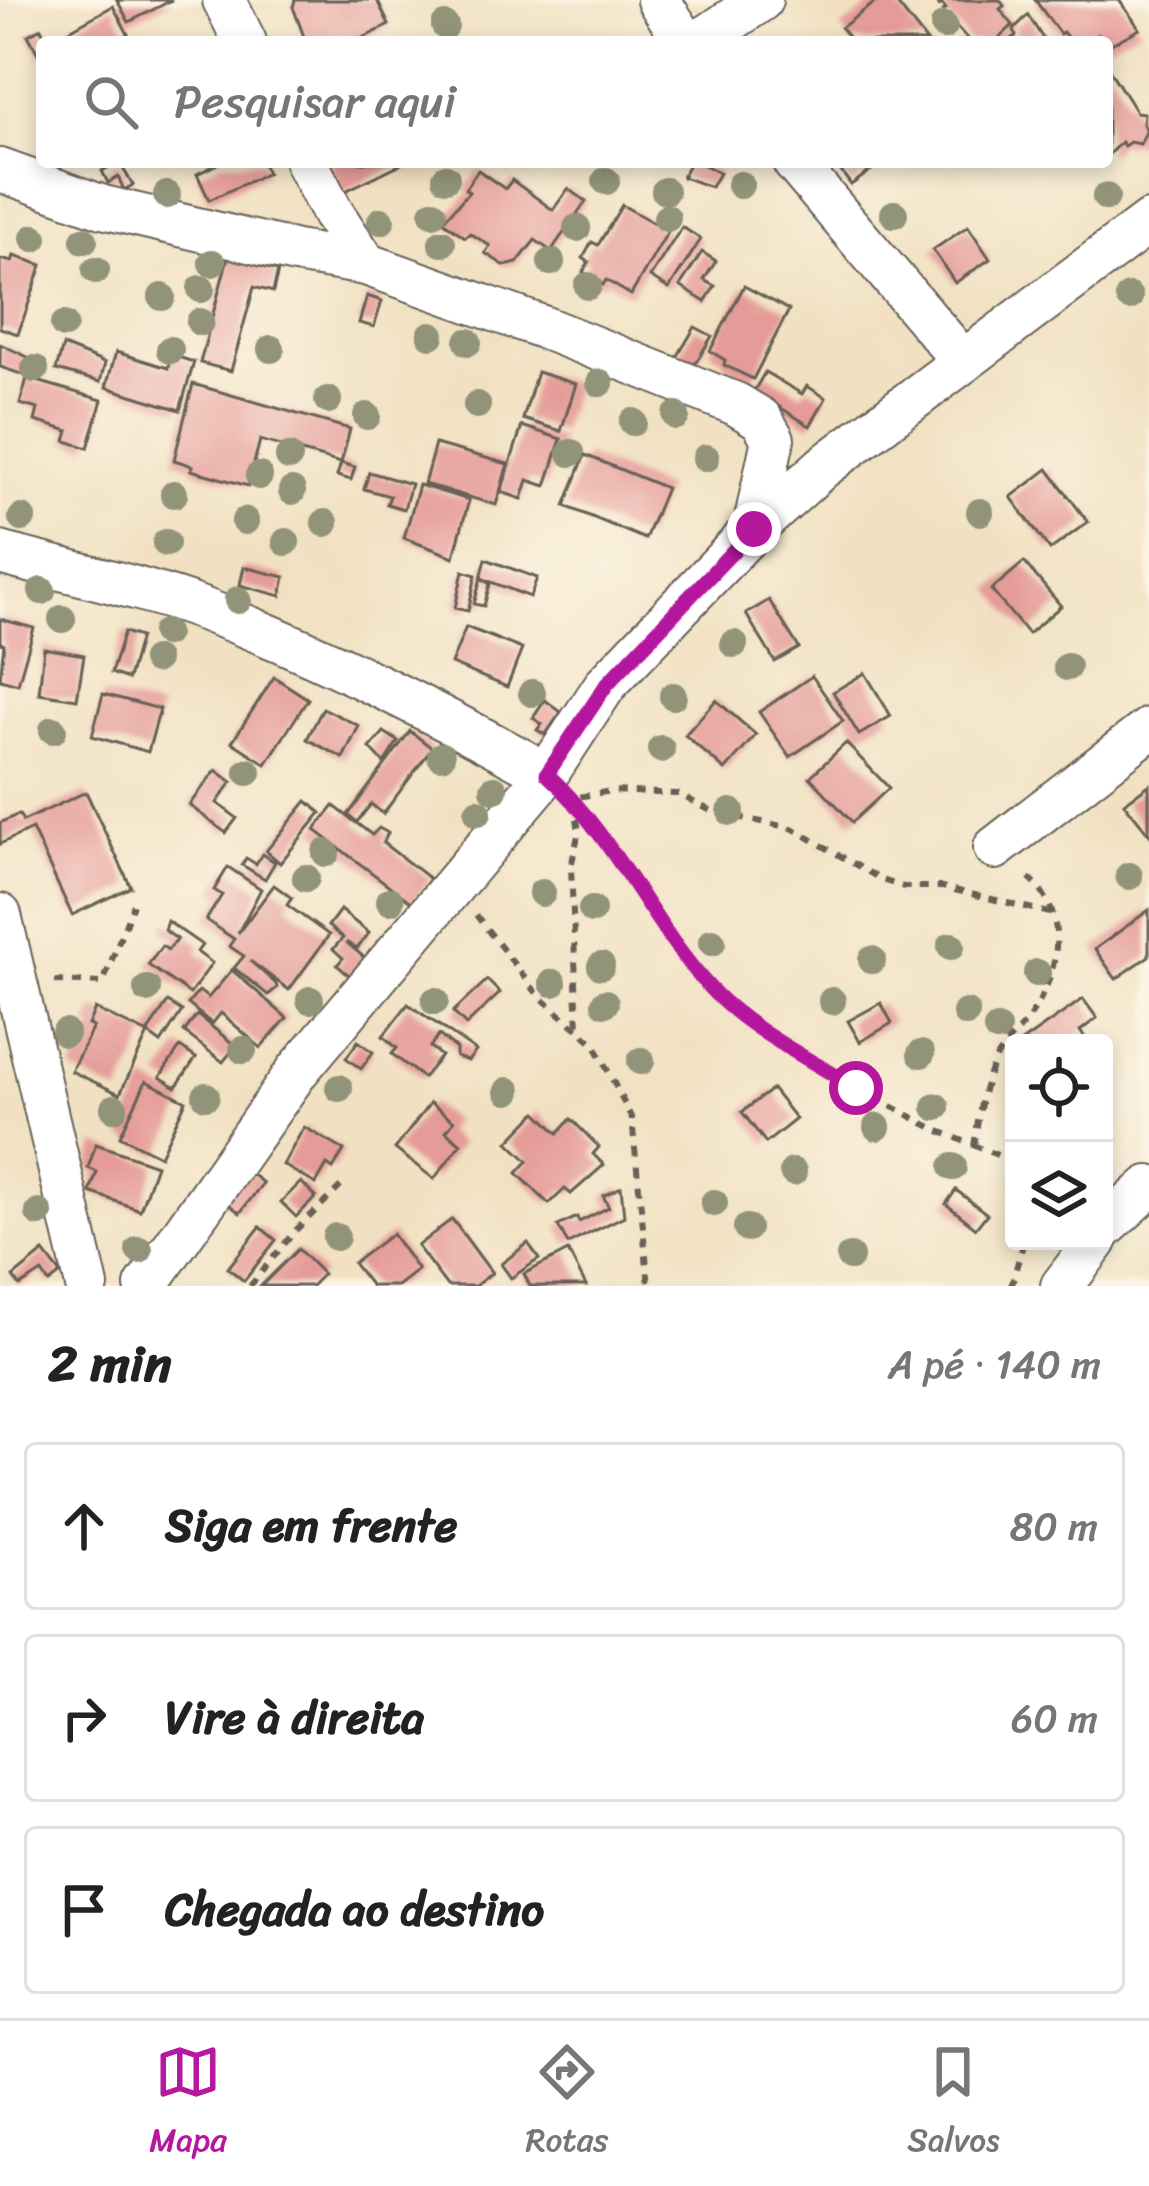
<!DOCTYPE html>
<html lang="pt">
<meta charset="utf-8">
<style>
:root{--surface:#fff;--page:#f2f2f2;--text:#222;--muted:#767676;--line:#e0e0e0;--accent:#b5179e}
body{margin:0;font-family:Sriracha,sans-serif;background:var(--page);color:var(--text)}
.controls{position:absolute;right:36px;bottom:36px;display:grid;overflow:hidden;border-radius:12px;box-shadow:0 6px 18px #0003}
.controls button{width:108px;height:108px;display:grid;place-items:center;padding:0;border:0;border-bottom:3px solid var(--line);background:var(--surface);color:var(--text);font:60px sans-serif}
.stop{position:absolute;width:36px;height:36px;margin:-27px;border:9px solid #b5179e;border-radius:50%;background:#fff}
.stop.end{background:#b5179e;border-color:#fff;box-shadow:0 3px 12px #0008}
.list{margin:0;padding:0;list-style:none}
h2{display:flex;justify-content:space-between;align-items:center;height:156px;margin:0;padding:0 48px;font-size:51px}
h2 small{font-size:39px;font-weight:400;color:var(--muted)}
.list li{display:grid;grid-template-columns:78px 1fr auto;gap:36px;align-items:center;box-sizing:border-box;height:168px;margin:0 24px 24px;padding:0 24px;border:3px solid var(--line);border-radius:12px}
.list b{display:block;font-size:45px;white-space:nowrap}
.list em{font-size:39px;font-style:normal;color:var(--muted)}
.icon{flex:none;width:66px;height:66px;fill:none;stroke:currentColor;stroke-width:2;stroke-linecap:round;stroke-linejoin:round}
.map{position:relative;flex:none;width:1149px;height:1286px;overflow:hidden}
.search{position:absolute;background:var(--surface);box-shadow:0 6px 18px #0003;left:36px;right:36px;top:36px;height:132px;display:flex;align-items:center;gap:30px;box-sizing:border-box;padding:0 42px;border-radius:12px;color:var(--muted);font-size:45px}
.sheet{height:732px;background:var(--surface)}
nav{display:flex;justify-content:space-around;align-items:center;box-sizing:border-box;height:168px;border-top:3px solid var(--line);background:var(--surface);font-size:33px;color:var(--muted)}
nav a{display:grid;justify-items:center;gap:6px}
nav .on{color:var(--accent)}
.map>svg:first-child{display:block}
.building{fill:#e59b98}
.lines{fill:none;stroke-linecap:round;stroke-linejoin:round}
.street-casing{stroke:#676156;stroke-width:46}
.path{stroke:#676156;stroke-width:6;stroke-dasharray:9 9;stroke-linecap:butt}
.street{stroke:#fff;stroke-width:42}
.tree{fill:#919479}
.route{stroke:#b5179e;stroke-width:15}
</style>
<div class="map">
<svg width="1149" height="1286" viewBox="0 0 1149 1286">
<rect width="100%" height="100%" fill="#fcf5e5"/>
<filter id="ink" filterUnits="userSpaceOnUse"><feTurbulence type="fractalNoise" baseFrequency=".00833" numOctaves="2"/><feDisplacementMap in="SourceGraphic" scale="24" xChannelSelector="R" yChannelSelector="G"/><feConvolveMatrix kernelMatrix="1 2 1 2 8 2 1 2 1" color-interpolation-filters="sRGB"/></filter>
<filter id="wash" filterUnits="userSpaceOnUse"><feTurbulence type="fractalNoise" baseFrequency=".004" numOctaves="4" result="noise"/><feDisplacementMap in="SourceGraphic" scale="48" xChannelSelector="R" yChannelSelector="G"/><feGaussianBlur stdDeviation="2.7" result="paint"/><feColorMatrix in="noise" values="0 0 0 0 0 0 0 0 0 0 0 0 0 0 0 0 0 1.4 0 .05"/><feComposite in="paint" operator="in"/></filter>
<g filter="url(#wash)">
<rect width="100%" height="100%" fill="#f1e1c2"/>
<g id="blocks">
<!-- building -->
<g class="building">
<path d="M117,0H172L129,22Z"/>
<path d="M295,0H377L389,25L361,39L363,42H306L293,7Z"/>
<path d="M878,0H894L927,42H852L841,28Z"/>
<path d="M935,0H1000L1004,6L1000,9L1013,25L995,42H970L943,11L946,9L942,4L939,6Z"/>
<path d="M1035,0H1119L1140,29L1107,46L1098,34L1087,42H1071L1063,32L1060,34Z"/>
<path d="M113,6L128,34L119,42H42V61L28,35L41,28L48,42Z"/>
<path d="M1028,15L1045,42H1007L1016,36L1014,29Z"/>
<path d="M1107,66L1136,112L1144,113L1143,124L1147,130L1140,144L1130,142L1124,146L1121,142L1107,156Z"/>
<path d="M119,162L133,185L124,190L118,177L108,183L102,171Z"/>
<path d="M222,162H262L267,173L209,200L197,174Z"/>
<path d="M334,162H405L343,192L330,166Z"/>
<path d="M690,162H699L719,173L711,187L682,177Z"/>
<path d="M834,162H883L851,185Z"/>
<path d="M478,170L505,189L512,180L553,210L568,189L586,201L551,251L535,240L517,263L505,266L485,253L490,246L470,233L465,237L443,221L469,192L465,189Z"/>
<path d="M622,205L668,231L631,295L606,280L603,285L583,272L589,262L583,258L592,242L598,245Z"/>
<path d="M968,226L990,259L955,283L933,250Z"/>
<path d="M682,227L701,239L669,289L650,277Z"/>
<path d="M702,252L716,261L704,280L715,286L705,302L680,286Z"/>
<path d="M14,256L42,265L18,334L0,328V259L12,262Z"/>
<path d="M228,257L278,271L273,292L254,287L231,371L200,363Z"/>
<path d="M744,286L789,310L753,379L724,365L725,360L710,351Z"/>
<path d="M367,296L382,301L374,327L359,323Z"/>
<path d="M695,327L712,336L695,364L676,359Z"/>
<path d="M0,344L32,359L27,376L0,367Z"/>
<path d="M63,346L105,363L100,382L56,370Z"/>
<path d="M116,352L168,368L171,355L194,362L180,410L106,387Z"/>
<path d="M537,372L576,384L561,431L523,419Z"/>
<path d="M765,372L802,394L807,386L826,398L810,426L754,391Z"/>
<path d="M27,378L102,400L88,448L66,441L69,431L35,421L38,409L20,404Z"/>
<path d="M193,384L350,429L341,463L355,467L351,480L337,476L341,463L260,440L248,486L191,470L193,466L174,460Z"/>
<path d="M522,426L561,439L546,486L528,480L522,499L501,492Z"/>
<path d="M435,444L508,464L496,505L424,484Z"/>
<path d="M585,455L666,488L645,539L565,506Z"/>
<path d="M1048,469L1088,522L1050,550L1011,497Z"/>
<path d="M369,472L411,484L404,509L387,504L390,496L364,489Z"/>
<path d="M419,485L469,500L454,557L404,538Z"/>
<path d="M486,559L537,578L530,597L481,578L490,584L484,606L474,604Z"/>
<path d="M1024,562L1061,606L1028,634L991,590Z"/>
<path d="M244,567L285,577L281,596L240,585Z"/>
<path d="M463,571L476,575L468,611L455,608Z"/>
<path d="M769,600L799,648L775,662L746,614Z"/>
<path d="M0,619L34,628L18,684L0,679L4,644L0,643Z"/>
<path d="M466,627L522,649L507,687L451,664Z"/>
<path d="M124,632L140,637L128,679L111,673Z"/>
<path d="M44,648L84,655L77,699L39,693Z"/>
<path d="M865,673L891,716L859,735L833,692Z"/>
<path d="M812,676L843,721L790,757L759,712Z"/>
<path d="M274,677L308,699L266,764L232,742Z"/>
<path d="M103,694L160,709L148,752L92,736Z"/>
<path d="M545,700L561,712L545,735L537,730L542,724L533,718Z"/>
<path d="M716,700L756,735L725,770L685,735Z"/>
<path d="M323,708L359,726L343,758L307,739Z"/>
<path d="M410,731L432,748L383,814L371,804L357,822L348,815Z"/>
<path d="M384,732L398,741L384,763L370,748Z"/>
<path d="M846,743L889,788L852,822L810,777Z"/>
<path d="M216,770L232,782L217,803L237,818L226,833L189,805Z"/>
<path d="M1149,785V834L1124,803Z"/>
<path d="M86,792L131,887L72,915L32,829L0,844V823L19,814L23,821Z"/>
<path d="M307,801L321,813L280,863L266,851Z"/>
<path d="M334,806L372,835L379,828L388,833L383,843L430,879L412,903L315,830Z"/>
<path d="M262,854L275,862L265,879L242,865L246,858L256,864Z"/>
<path d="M228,867L261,889L238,933L274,885L292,898L287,905L329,935L289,990L250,961L276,984L277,988L268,995L234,968L244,956L229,946L234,939L206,920L222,895L214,890Z"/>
<path d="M340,910L369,933L357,949L346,942L366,959L351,977L337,965L343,958L333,949L343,938L328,926Z"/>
<path d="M1149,910V956L1116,979L1095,949Z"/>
<path d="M167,921L202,945L197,952L212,963L190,994L148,965L162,946L168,950L177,939L164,930Z"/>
<path d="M232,970L287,1018L261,1048L221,1013L212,1024L188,1004L199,991L208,998Z"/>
<path d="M487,980L500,993L466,1025L453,1012Z"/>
<path d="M1083,999L1097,1018L1080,1031L1089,1043H1020Z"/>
<path d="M168,1002L182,1011L161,1043L147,1033Z"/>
<path d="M881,1003L892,1023L860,1042L848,1021Z"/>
<path d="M408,1004L476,1051L468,1061L456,1057V1049L439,1035L430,1047L441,1056L423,1078L392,1054L397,1048L383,1036Z"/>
<path d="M95,1009L148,1034L120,1094L71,1071L93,1027L88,1025Z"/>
<path d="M197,1015L236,1046L223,1062L184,1032Z"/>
<path d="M358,1041L373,1052L361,1069L346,1058Z"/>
<path d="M180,1047L196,1058L176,1087L160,1077Z"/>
<path d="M146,1081L186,1101L160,1156L120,1136Z"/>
<path d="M772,1089L796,1119L766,1143L742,1112Z"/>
<path d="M430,1103L454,1121L446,1131L461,1144L434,1179L395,1149Z"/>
<path d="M537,1112L558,1133L571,1119L599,1147L593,1154L604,1165L571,1194L565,1189L549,1204L517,1173L528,1161L508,1142Z"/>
<path d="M304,1127L344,1150L333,1169L327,1165L316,1184L283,1165Z"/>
<path d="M96,1144L156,1165L140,1210L90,1192L97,1172L88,1168Z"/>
<path d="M246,1170L263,1183L240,1213L223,1200Z"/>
<path d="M301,1182L316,1197L296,1217L281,1202Z"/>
<path d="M621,1187L624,1216L568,1244L558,1226L577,1217L579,1222L609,1207L603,1196Z"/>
<path d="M956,1190L987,1214L976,1228L946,1204Z"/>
<path d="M452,1219L492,1273L475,1286H447L417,1246Z"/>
<path d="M260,1227L276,1240L244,1281L228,1268Z"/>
<path d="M392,1234L418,1270L397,1286H371L353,1263Z"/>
<path d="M528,1243L539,1259L511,1278L501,1264Z"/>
<path d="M298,1249L323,1274L311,1286H261Z"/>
<path d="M568,1251L586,1286H530L524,1274Z"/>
<path d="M44,1252L61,1274L49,1283L42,1272L20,1286L13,1277Z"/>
</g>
</g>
</g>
<g filter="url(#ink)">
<use href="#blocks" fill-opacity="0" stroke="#676156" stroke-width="3"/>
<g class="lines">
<!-- street casing -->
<g class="street-casing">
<g id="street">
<path d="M224,0L245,42"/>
<path d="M658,0L686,42"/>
<path d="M699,42L761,0"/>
<path d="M306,162L333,214L366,264"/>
<path d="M794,162L962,360"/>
<path d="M0,170L103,207L296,252L366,264L545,328L736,404L761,419L773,439L754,529"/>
<path d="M0,553C68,572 140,586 205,610C324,655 436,713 547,774"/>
<path d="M995,848L1149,729"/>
<path d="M0,915L87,1286"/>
<path d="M1104,1228L1149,1187"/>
<path d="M146,1286L298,1070L547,774L606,684L754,529L823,467L1149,222"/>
<path d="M1062,1286L1096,1241"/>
</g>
</g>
<!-- path -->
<g class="path">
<path d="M574,801L579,831L571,867L578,1029"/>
<path d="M476,915L539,996L594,1043L632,1119L649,1286"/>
<path d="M55,981L103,983L133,904"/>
<path d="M974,1146C979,1115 982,1083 998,1055C1006,1042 1019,1031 1028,1019C1059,977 1073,911 1025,875"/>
<path d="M1014,1162L937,1130L857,1088L771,1035L712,991L650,910L613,848L573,798L611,791L678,794L713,812L792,828L882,880L904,887H942L1054,914"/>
<path d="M250,1286L295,1231L346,1181"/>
<path d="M1011,1286L1024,1241"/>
</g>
<!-- street -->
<use href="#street" class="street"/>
</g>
<!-- trees -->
<g class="tree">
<circle cx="445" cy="26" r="14"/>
<circle cx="944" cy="26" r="14"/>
<circle cx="446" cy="178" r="14"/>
<circle cx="606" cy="181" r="14"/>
<circle cx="740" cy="185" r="14"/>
<circle cx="665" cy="191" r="14"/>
<circle cx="167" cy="195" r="14"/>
<circle cx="1106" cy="197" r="14"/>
<circle cx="433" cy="213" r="14"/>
<circle cx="894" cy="214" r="14"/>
<circle cx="667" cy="218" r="14"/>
<circle cx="381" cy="221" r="14"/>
<circle cx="577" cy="228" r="14"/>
<circle cx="34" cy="238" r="14"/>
<circle cx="84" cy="240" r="14"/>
<circle cx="442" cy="243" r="14"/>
<circle cx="551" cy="262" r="14"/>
<circle cx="212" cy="263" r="14"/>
<circle cx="96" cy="270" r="14"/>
<circle cx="588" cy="286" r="14"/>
<circle cx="201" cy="289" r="14"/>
<circle cx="162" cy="297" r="14"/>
<circle cx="1129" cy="297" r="14"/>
<circle cx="200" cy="322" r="14"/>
<circle cx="64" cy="325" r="14"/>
<circle cx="431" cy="335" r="14"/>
<circle cx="468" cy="342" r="14"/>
<circle cx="271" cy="349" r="14"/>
<circle cx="170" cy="350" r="14"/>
<circle cx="35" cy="369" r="14"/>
<circle cx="600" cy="383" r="14"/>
<circle cx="328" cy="400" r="14"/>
<circle cx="477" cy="405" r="14"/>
<circle cx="367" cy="416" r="14"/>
<circle cx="676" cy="416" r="14"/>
<circle cx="633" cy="422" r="14"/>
<circle cx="571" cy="453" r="14"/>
<circle cx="289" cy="457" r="14"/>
<circle cx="706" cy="458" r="14"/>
<circle cx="259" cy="476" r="14"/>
<circle cx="292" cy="491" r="14"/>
<circle cx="174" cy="494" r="14"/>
<circle cx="980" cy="512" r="14"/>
<circle cx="22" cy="518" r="14"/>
<circle cx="245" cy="521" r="14"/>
<circle cx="325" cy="523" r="14"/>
<circle cx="286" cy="542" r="14"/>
<circle cx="166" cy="543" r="14"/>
<circle cx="42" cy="591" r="14"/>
<circle cx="238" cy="600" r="14"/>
<circle cx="62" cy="619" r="14"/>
<circle cx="165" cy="633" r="14"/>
<circle cx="734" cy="644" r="14"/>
<circle cx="155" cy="660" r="14"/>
<circle cx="1067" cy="667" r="14"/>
<circle cx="532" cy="693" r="14"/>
<circle cx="673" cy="696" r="14"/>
<circle cx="53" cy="730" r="14"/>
<circle cx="661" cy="749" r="14"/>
<circle cx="441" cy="756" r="14"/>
<circle cx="248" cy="772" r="14"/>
<circle cx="494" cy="789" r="14"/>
<circle cx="478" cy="812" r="14"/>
<circle cx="731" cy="812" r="14"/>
<circle cx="326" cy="853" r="14"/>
<circle cx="1129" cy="876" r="14"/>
<circle cx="306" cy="878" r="14"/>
<circle cx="542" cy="893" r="14"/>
<circle cx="390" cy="901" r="14"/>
<circle cx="592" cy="910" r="14"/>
<circle cx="712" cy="942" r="14"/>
<circle cx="951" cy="946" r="14"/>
<circle cx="872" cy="960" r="14"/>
<circle cx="601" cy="966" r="14"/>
<circle cx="1037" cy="973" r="14"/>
<circle cx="553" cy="983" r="14"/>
<circle cx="147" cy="989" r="14"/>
<circle cx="310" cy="1000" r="14"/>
<circle cx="435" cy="1001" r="14"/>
<circle cx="832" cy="1001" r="14"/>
<circle cx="605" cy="1003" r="14"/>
<circle cx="966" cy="1013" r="14"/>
<circle cx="997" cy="1029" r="14"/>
<circle cx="65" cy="1033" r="14"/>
<circle cx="243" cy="1050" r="14"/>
<circle cx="921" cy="1054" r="14"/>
<circle cx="641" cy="1061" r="14"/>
<circle cx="339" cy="1088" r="14"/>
<circle cx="508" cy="1091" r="14"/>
<circle cx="206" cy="1096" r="14"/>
<circle cx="936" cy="1107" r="14"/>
<circle cx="114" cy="1108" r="14"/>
<circle cx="877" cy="1127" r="14"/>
<circle cx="953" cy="1167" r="14"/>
<circle cx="793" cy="1172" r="14"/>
<circle cx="714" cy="1203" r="14"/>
<circle cx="39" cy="1213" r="14"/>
<circle cx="747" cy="1228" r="14"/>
<circle cx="336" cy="1237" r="14"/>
<circle cx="139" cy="1250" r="14"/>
<circle cx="850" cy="1257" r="14"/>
</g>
</g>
<g class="lines" filter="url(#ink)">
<!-- route -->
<path class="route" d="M754,529L607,684L547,774C614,836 649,921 710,988C746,1028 811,1060 856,1088"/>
</g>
</svg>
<div class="controls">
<button><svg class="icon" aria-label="locate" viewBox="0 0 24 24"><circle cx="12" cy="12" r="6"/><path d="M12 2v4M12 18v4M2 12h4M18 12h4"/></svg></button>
<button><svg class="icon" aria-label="layers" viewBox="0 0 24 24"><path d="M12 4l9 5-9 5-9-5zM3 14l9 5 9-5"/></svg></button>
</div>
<div class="stop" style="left:856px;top:1088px"></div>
<div class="stop end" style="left:754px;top:529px"></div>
<div class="search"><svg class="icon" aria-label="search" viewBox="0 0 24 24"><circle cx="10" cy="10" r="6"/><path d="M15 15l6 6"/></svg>Pesquisar aqui</div>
</div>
<section class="sheet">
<h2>2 min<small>A pé · 140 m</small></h2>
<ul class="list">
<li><svg class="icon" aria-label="ahead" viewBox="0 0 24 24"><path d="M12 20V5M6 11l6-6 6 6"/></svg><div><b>Siga em frente</b></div><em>80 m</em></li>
<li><svg class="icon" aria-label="right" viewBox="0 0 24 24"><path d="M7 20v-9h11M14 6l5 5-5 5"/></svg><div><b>Vire à direita</b></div><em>60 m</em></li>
<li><svg class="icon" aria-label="arrive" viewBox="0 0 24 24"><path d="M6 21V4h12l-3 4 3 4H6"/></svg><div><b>Chegada ao destino</b></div></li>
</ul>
</section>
<nav>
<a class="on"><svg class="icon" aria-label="map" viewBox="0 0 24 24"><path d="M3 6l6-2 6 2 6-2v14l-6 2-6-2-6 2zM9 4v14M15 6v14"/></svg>Mapa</a>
<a><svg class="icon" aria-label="directions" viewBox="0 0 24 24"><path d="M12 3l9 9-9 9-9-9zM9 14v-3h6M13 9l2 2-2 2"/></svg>Rotas</a>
<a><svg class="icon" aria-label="saved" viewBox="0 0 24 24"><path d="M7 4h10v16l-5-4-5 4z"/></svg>Salvos</a>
</nav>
